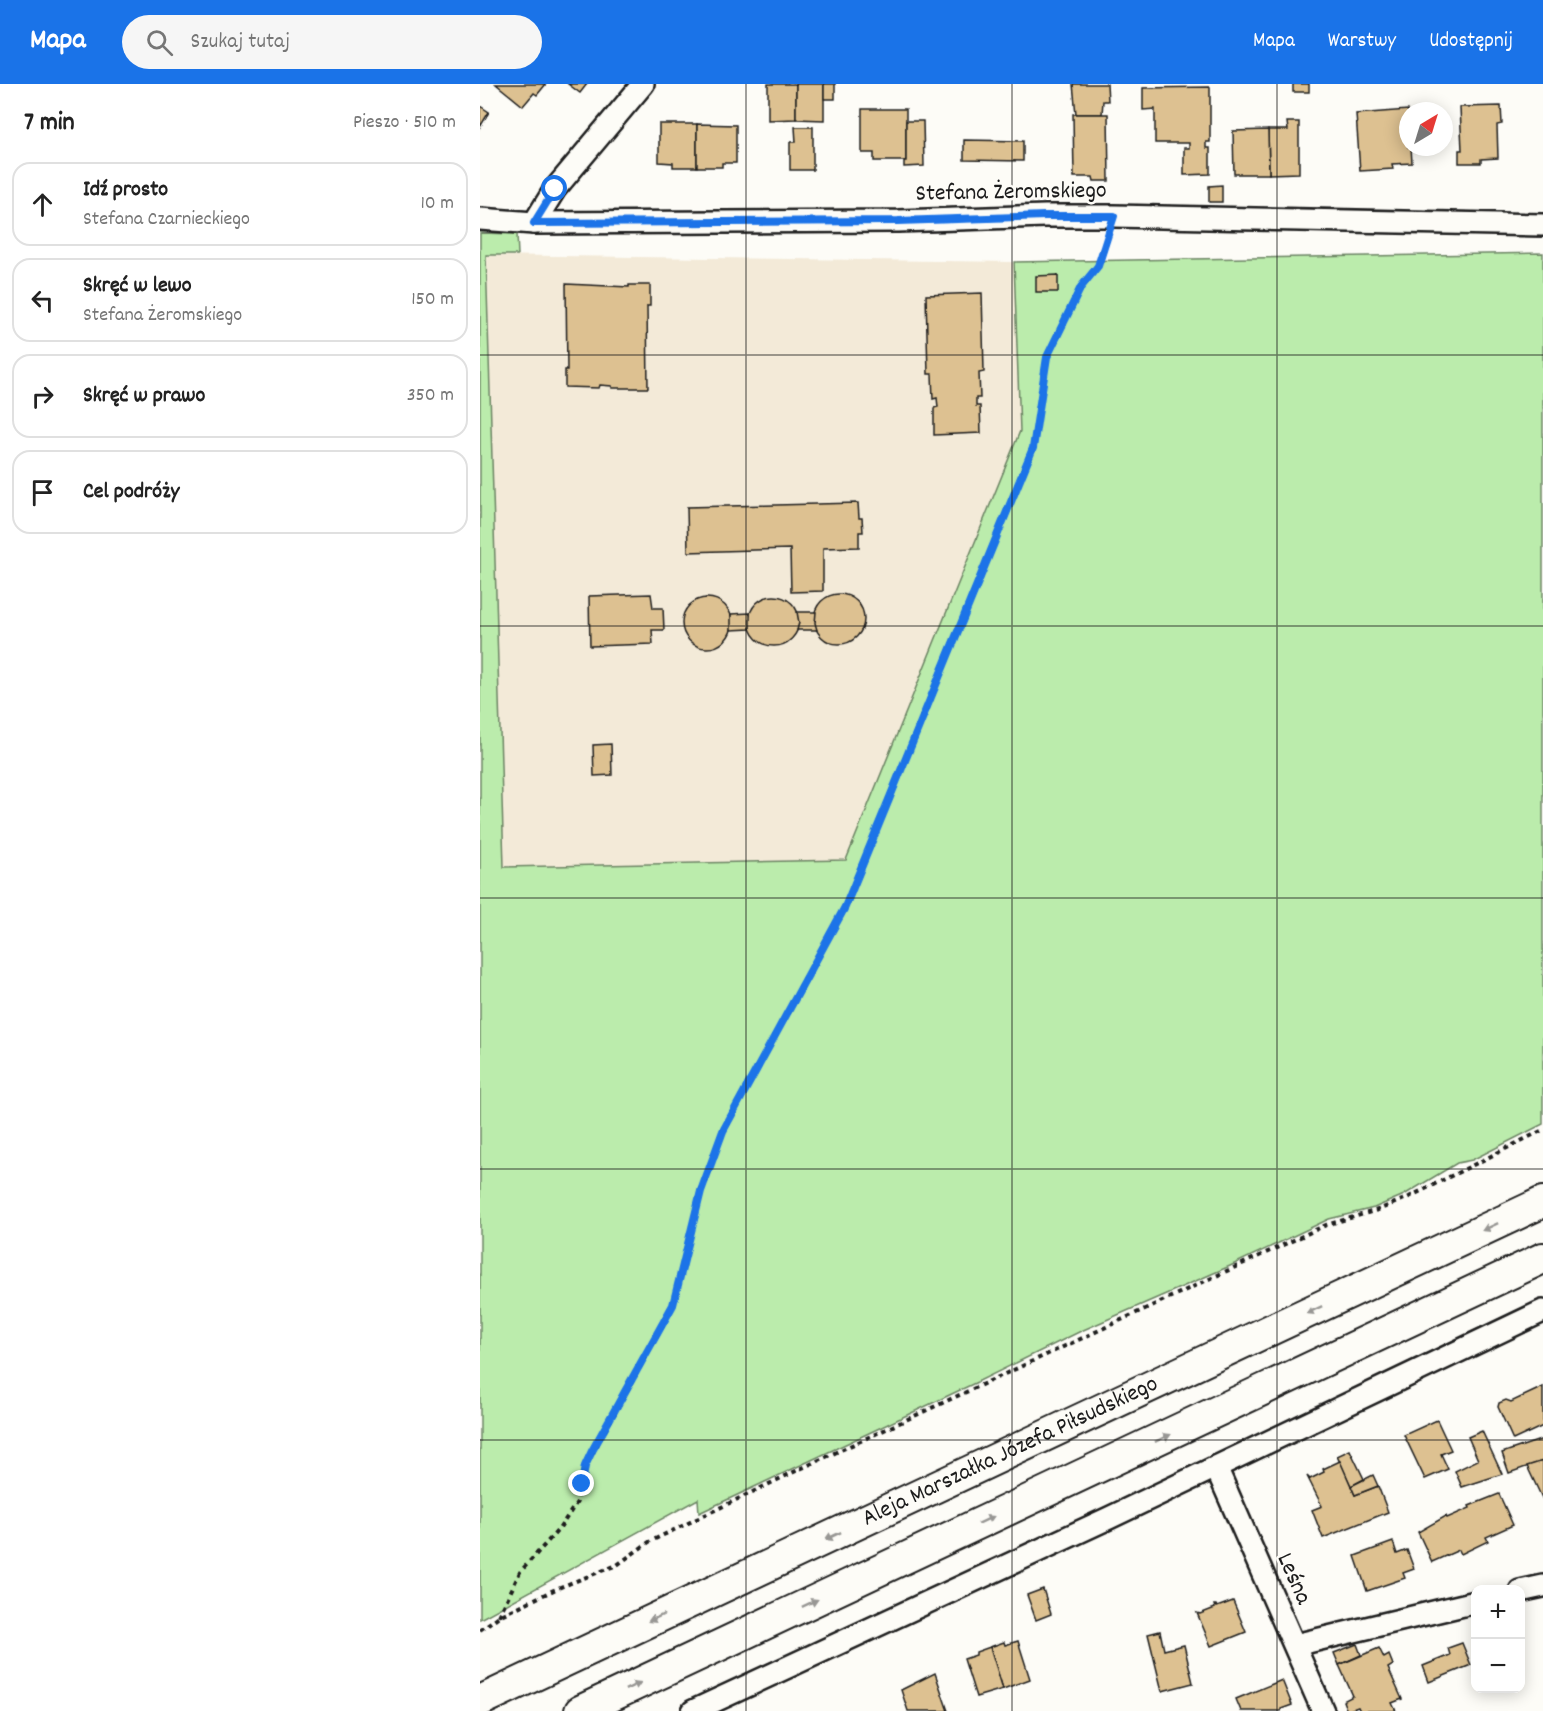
<!DOCTYPE html>
<html lang="pl">
<meta charset="utf-8">
<style>
:root{--surface:#fff;--page:#f6f6f6;--text:#222;--muted:#767676;--line:#e0e0e0;--accent:#1a73e8}
body{margin:0;font-family:Dekko,sans-serif;background:var(--page);color:var(--text)}
.controls{position:absolute;right:18px;bottom:18px;display:grid;overflow:hidden;border-radius:12px;box-shadow:0 3px 15px #0003}
.controls button{width:54px;height:54px;display:grid;place-items:center;padding:0;border:0;border-bottom:2px solid var(--line);background:var(--surface);color:var(--text);font:30px sans-serif}
.compass{position:absolute;left:919px;top:18px;width:54px;height:54px;border-radius:50%;background:var(--surface);box-shadow:0 3px 15px #0003;rotate:38deg}
.stop{position:absolute;width:18px;height:18px;margin:-14px;border:4px solid #1a73e8;border-radius:50%;background:#fff}
.stop.end{background:#1a73e8;border-color:#fff;box-shadow:0 2px 6px #0008}
.list{margin:0;padding:0;list-style:none}
h2{display:flex;justify-content:space-between;align-items:center;height:78px;margin:0;padding:0 24px;font-size:26px}
h2 small{font-size:20px;font-weight:400;color:var(--muted)}
.list li{display:grid;grid-template-columns:39px 1fr auto;gap:18px;align-items:center;box-sizing:border-box;height:84px;margin:0 12px 12px;padding:0 12px;border:2px solid var(--line);border-radius:18px}
.list b{display:block;font-size:22px;white-space:nowrap}
.list p{margin:0;font-size:20px;white-space:nowrap;color:var(--muted)}
.list em{font-size:20px;font-style:normal;color:var(--muted)}
.icon{flex:none;width:33px;height:33px;fill:none;stroke:currentColor;stroke-width:2;stroke-linecap:round;stroke-linejoin:round}
.map{position:relative;flex:none;width:1063px;height:1627px;overflow:hidden}
header{display:flex;align-items:center;gap:36px;box-sizing:border-box;height:84px;padding:0 30px;background:var(--accent);color:#fff}
header strong{font-size:28px}
nav{display:flex;gap:33px;margin-inline-start:auto;font-size:21px}
.search{width:420px;height:54px;background:var(--page);display:flex;align-items:center;gap:15px;box-sizing:border-box;padding:0 21px;border-radius:33px;color:var(--muted);font-size:22px}
main{display:flex}
aside{flex:1;background:var(--surface)}
.map>svg:first-child{display:block}
.built{fill:#f3ead8}
.green{fill:#bbecac;stroke:#6c8464;stroke-width:1.5}
.building{fill:#ddc191;stroke:#1c1c1c;stroke-width:1.5}
.lines{fill:none;stroke-linecap:round;stroke-linejoin:round}
.minor-casing{stroke:#1c1c1c;stroke-width:26}
.secondary-casing{stroke:#1c1c1c;stroke-width:34}
.path{stroke:#1c1c1c;stroke-width:4;stroke-dasharray:4.5 4.5;stroke-linecap:butt}
.minor{stroke:#fdfcf7;stroke-width:21}
.secondary{stroke:#fdfcf7;stroke-width:30}
.oneway{fill:#989794}
.route{stroke:#1a73e8;stroke-width:8}
.grid{fill:none;stroke:#1c1c1c;stroke-width:1.5;stroke-opacity:0.55}
.labels{text-anchor:middle;dominant-baseline:central;stroke-width:5;stroke-linejoin:round;paint-order:stroke}
.street-label{font-size:24px;fill:#1c1c1c;stroke:#fdfcf7}
</style>
<header>
<strong>Mapa</strong>
<div class="search"><svg class="icon" aria-label="search" viewBox="0 0 24 24"><circle cx="10" cy="10" r="6"/><path d="M15 15l6 6"/></svg>Szukaj tutaj</div>
<nav><a>Mapa</a><a>Warstwy</a><a>Udostępnij</a></nav>
</header>
<main>
<aside>
<h2>7 min<small>Pieszo · 510 m</small></h2>
<ul class="list">
<li><svg class="icon" aria-label="ahead" viewBox="0 0 24 24"><path d="M12 20V5M6 11l6-6 6 6"/></svg><div><b>Idź prosto</b><p>Stefana Czarnieckiego</p></div><em>10 m</em></li>
<li><svg class="icon" aria-label="left" viewBox="0 0 24 24"><path d="M17 20v-9H6M10 6l-5 5 5 5"/></svg><div><b>Skręć w lewo</b><p>Stefana Żeromskiego</p></div><em>150 m</em></li>
<li><svg class="icon" aria-label="right" viewBox="0 0 24 24"><path d="M7 20v-9h11M14 6l5 5-5 5"/></svg><div><b>Skręć w prawo</b></div><em>350 m</em></li>
<li><svg class="icon" aria-label="arrive" viewBox="0 0 24 24"><path d="M6 21V4h12l-3 4 3 4H6"/></svg><div><b>Cel podróży</b></div></li>
</ul>
</aside>
<div class="map">
<svg width="1063" height="1627" viewBox="0 0 1063 1627">
<rect width="100%" height="100%" fill="#fdfcf7"/>
<filter id="ink" filterUnits="userSpaceOnUse"><feTurbulence type="fractalNoise" baseFrequency=".0167" numOctaves="2"/><feDisplacementMap in="SourceGraphic" scale="12" xChannelSelector="R" yChannelSelector="G"/><feConvolveMatrix kernelMatrix="1 2 1 2 8 2 1 2 1" color-interpolation-filters="sRGB"/></filter>
<g filter="url(#ink)">
<!-- built -->
<path class="built" d="M6,171L534,178L540,347L366,776L23,783Z"/>
<!-- green -->
<path class="green" d="M0,149L37,150L38,171H6L24,783L366,776L540,347L534,178L1063,169V1040L992,1076L977,1079L924,1111L894,1124L849,1135L750,1182L601,1247L495,1299L219,1429L218,1415L0,1535Z"/>
<!-- building -->
<g class="building">
<path d="M16,0H66L57,11L54,9L43,22Z"/>
<path d="M88,0H107L100,9Z"/>
<path d="M288,0H316V35L288,36Z"/>
<path d="M316,0H344V36L316,35Z"/>
<rect x="344" y="0" width="11" height="15"/>
<path d="M593,0H627L628,17H623L622,30H596Z"/>
<rect x="813" y="0" width="16" height="8"/>
<path d="M730,3V58H726V64H730V90L704,91V64H709V59H675V25L663,26V4Z"/>
<path d="M0,22L9,28L0,43Z"/>
<path d="M1021,22L1022,40L1017,41L1018,74L1001,75V79H979V66H982L980,23Z"/>
<path d="M382,25H426V77H394V69H382Z"/>
<path d="M928,26V63H931L932,79L912,80L913,85L880,87L876,30Z"/>
<path d="M593,30H628L629,97H614L613,93H594Z"/>
<path d="M426,37H443L444,82L424,83V77H426Z"/>
<path d="M807,38H819V89L789,90L788,46H808Z"/>
<path d="M179,40H217V83H193V79L179,78Z"/>
<path d="M217,40L256,41V79H242V83H217Z"/>
<path d="M315,43H333V86H310V58H316Z"/>
<path d="M788,46L789,90H754L753,47Z"/>
<path d="M484,56L543,57V77L484,76Z"/>
<path d="M742,101V118H729V102Z"/>
<path d="M578,191V208H556V192Z"/>
<path d="M86,200L149,203V201H170V222H167L168,304H132V302L120,301L119,304L85,303V286H87Z"/>
<path d="M502,209L504,288L499,289L500,314H496V322H500L501,349L454,351V324L458,323L457,314L453,315L452,290H448L446,211Z"/>
<path d="M378,419L379,434H382L383,448H379V463L343,464V507L311,508L310,465L208,468L207,423Z"/>
<path d="M171,510L173,524H183L184,546H172L173,560L110,562L109,512Z"/>
<circle cx="359" cy="535" r="25"/>
<circle cx="294" cy="537" r="25"/>
<circle cx="227" cy="539" r="25"/>
<path d="M317,528H336L335,539L337,546H317L319,539Z"/>
<path d="M270,529V545L251,546V530Z"/>
<path d="M131,660L132,691L114,692L113,661Z"/>
<path d="M1063,1303V1342L1033,1356L1018,1323L1019,1319L1026,1316L1031,1318Z"/>
<path d="M957,1336L971,1366L961,1370L968,1385L945,1395L924,1351Z"/>
<path d="M1002,1347L1022,1390L982,1403L975,1387L998,1376L988,1353Z"/>
<path d="M1063,1355V1377L1029,1389L1022,1369Z"/>
<path d="M870,1366L884,1395L871,1402L857,1372Z"/>
<path d="M860,1377L875,1411L898,1402L908,1428L843,1454L832,1426L842,1422L827,1392L830,1395L844,1388L843,1385Z"/>
<path d="M1063,1377V1416L1047,1382Z"/>
<path d="M893,1391L898,1402L875,1411L871,1402Z"/>
<path d="M1019,1410L1033,1441L1006,1453L1008,1457L981,1470L979,1466L952,1478L938,1448L966,1432L967,1434L990,1424L989,1422Z"/>
<path d="M913,1458L917,1470L927,1466L934,1485L923,1489L925,1494L887,1507L875,1472Z"/>
<path d="M563,1505L571,1530L556,1536L547,1511Z"/>
<path d="M753,1517L766,1548L731,1562L717,1529L720,1530L735,1524L734,1521H736L737,1523Z"/>
<path d="M680,1547L684,1566L704,1561L713,1599L682,1607L668,1550Z"/>
<path d="M538,1557L550,1595L523,1605L510,1563L524,1558L525,1561Z"/>
<path d="M982,1559L991,1581L949,1598L943,1582L970,1571L968,1564Z"/>
<path d="M877,1560L881,1571L859,1581L854,1569Z"/>
<path d="M510,1563L523,1605L496,1613L484,1575L496,1571V1568Z"/>
<path d="M899,1564L904,1574L909,1571L913,1581L908,1584L922,1615L912,1619L916,1627H880L878,1623L867,1627L863,1617L873,1612L859,1581Z"/>
<path d="M455,1589L468,1627H428L421,1606Z"/>
<path d="M802,1596L812,1621L801,1625V1627H761L756,1615Z"/>
</g>
<g class="lines">
<!-- minor casing -->
<g class="minor-casing">
<g id="minor">
<path d="M0,135L54,139L418,137L565,132H634L1063,141"/>
<path d="M54,139L75,105L163,0"/>
<path d="M736,1383L843,1627"/>
<path d="M1040,1507L1063,1502"/>
<path d="M815,1561L996,1518"/>
<path d="M213,1627L629,1434L1063,1227"/>
</g>
</g>
<!-- secondary casing -->
<g class="secondary-casing">
<g id="secondary">
<path id="s1" d="M0,1617L1063,1118"/>
<path d="M100,1627L1063,1174"/>
</g>
</g>
<!-- path -->
<g class="path">
<path d="M19,1532L40,1488L79,1445L97,1418L105,1382L193,1221L221,1107L243,1047L365,823L553,364L567,273L601,203L618,182L627,155"/>
<path d="M0,1546L19,1532L78,1504L137,1481L169,1458L320,1385L846,1141L898,1126L927,1114L1063,1046"/>
</g>
<!-- minor -->
<use href="#minor" class="minor"/>
<!-- secondary -->
<use href="#secondary" class="secondary"/>
</g>
<!-- one-way arrows -->
<defs><path id="oneway-solid" d="M-6-.8H1V-3.2L6.5 0L1 3.2V.8H-6Z" transform="scale(1.5)"/></defs>
<g class="oneway">
<use href="#oneway-solid" transform="translate(1010 1143) rotate(155)"/>
<use href="#oneway-solid" transform="translate(834 1226) rotate(155)"/>
<use href="#oneway-solid" transform="translate(683 1354) rotate(-25)"/>
<use href="#oneway-solid" transform="translate(506 1436) rotate(-25)"/>
<use href="#oneway-solid" transform="translate(353 1452) rotate(155)"/>
<use href="#oneway-solid" transform="translate(330 1519) rotate(-25)"/>
<use href="#oneway-solid" transform="translate(176 1534) rotate(155)"/>
<use href="#oneway-solid" transform="translate(153 1602) rotate(-25)"/>
</g>
</g>
<g class="lines" filter="url(#ink)">
<!-- route -->
<path class="route" d="M75,105L54,139L418,137L565,132H634L618,182L601,203L567,273L553,364L365,823L243,1047L221,1107L193,1221L112,1367L105,1382L102,1400"/>
</g>
<!-- grid -->
<path class="grid" d="M266,0V1627M532,0V1627M797,0V1627M0,271H1063M0,542H1063M0,814H1063M0,1085H1063M0,1356H1063"/>
<g class="labels">
<!-- street labels -->
<g class="street-label">
<text transform="translate(531 109) rotate(-1)">Stefana Żeromskiego</text>
<text stroke="none"><textPath href="#s1" startOffset="586">Aleja Marszałka Józefa Piłsudskiego</textPath></text>
<text transform="translate(813 1495) rotate(66)">Leśna</text>
</g>
</g>
</svg>
<div class="controls">
<button>+</button>
<button>−</button>
</div>
<svg class="compass" viewBox="-18 -18 36 36"><path d="M0-13l5 13h-10z" fill="#e53935"/><path d="M0 13l5-13h-10z" fill="#767676"/></svg>
<div class="stop" style="left:75px;top:105px"></div>
<div class="stop end" style="left:102px;top:1400px"></div>
</div>
</main>
